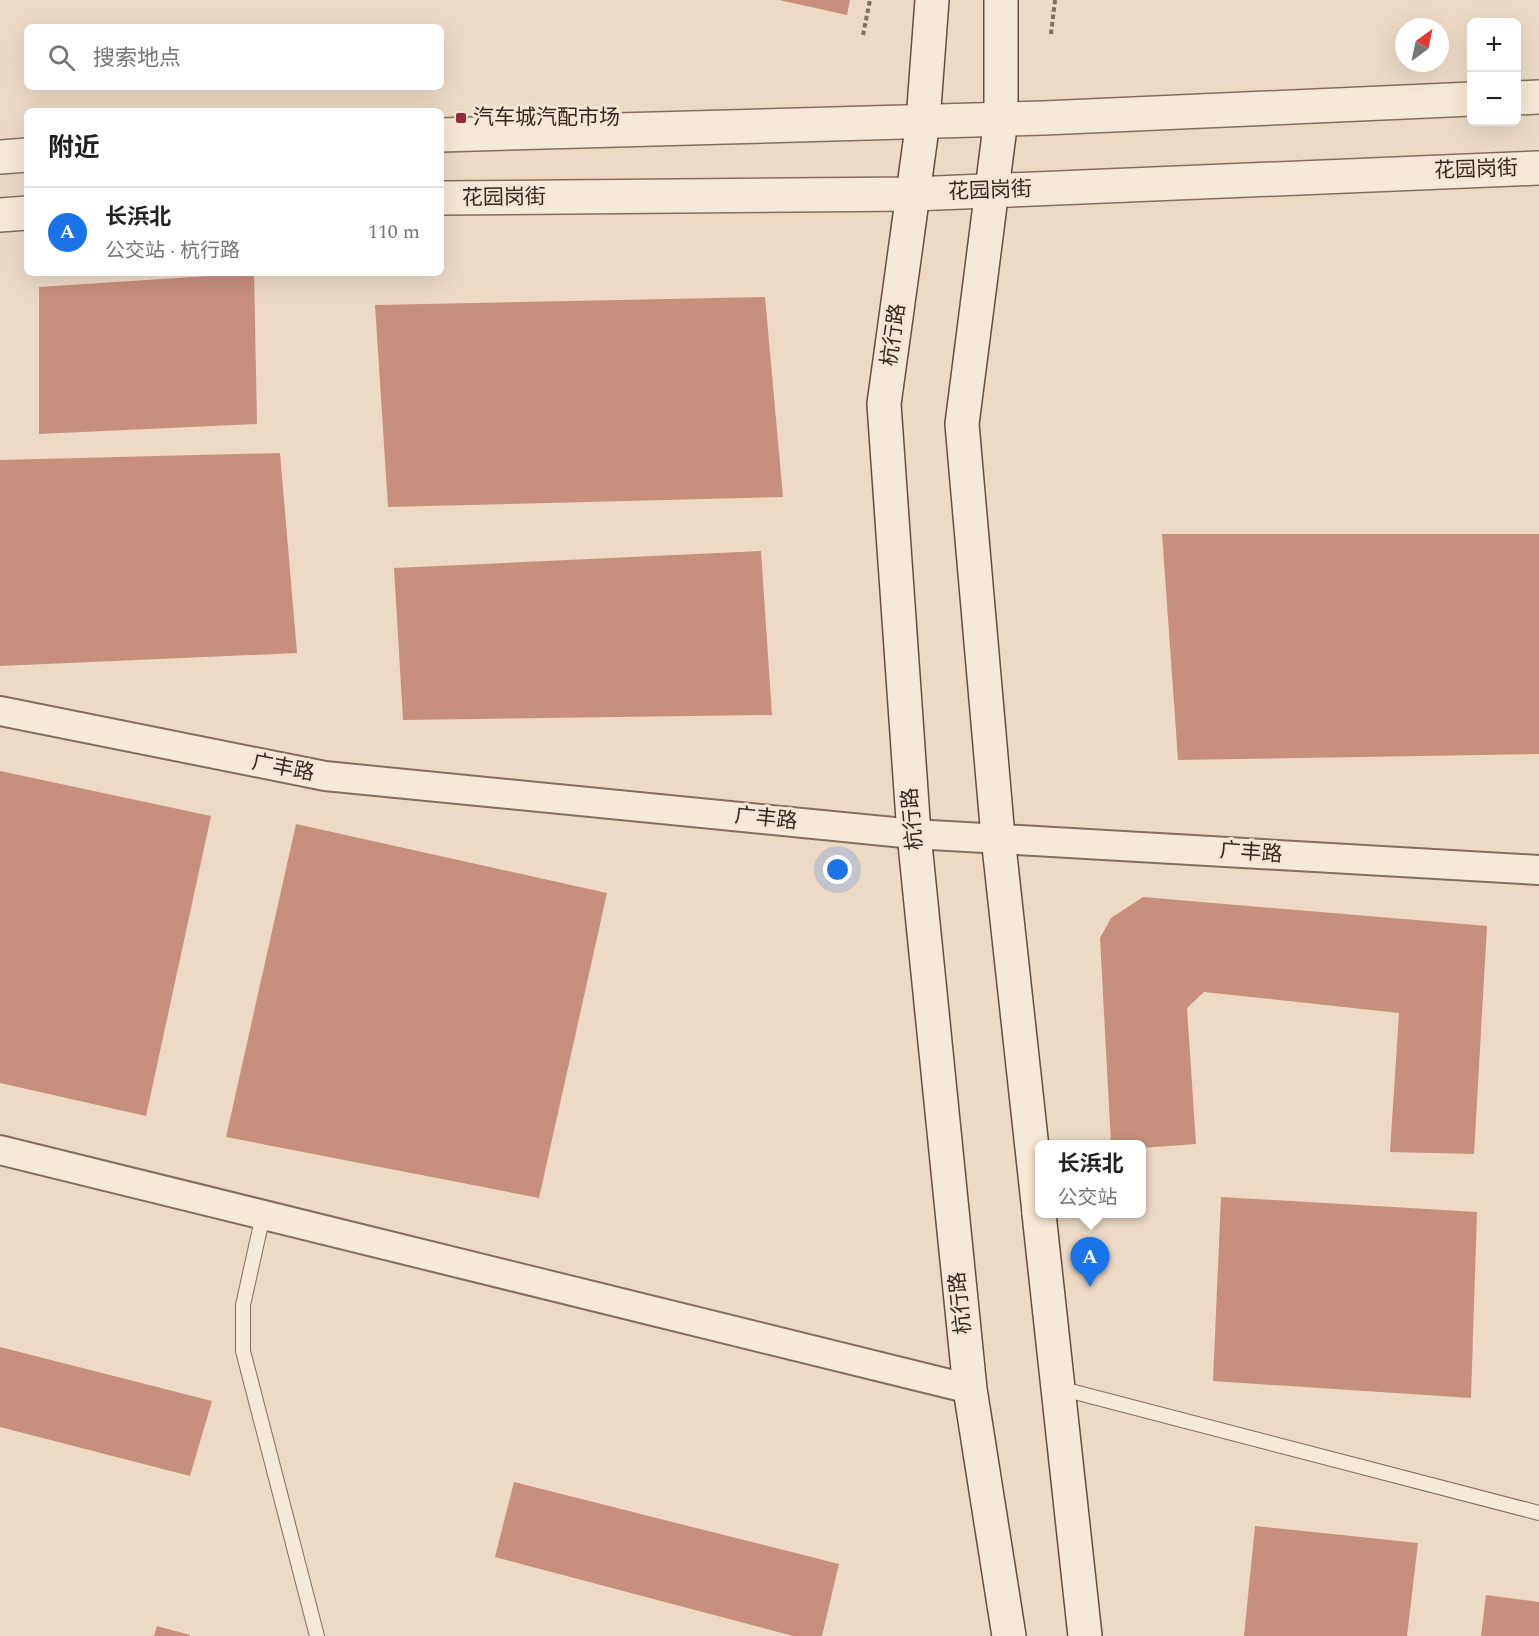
<!DOCTYPE html>
<html lang="zh">
<meta charset="utf-8">
<style>
:root{--surface:#fff;--page:#f2f2f2;--text:#222;--muted:#767676;--line:#e0e0e0;--accent:#1a73e8}
body{margin:0;font-family:Spectral,"Noto Sans SC",serif;background:var(--page);color:var(--text)}
.controls{position:absolute;right:18px;top:18px;display:grid;overflow:hidden;border-radius:9px;box-shadow:0 6px 24px #0002}
.controls button{width:54px;height:54px;display:grid;place-items:center;padding:0;border:0;border-bottom:2px solid var(--line);background:var(--surface);color:var(--text);font:30px sans-serif}
.compass{position:absolute;left:1395px;top:18px;width:54px;height:54px;border-radius:50%;background:var(--surface);box-shadow:0 6px 24px #0002;rotate:33deg}
.you{position:absolute;left:838px;top:870px;width:21px;height:21px;margin:-15px;border:4px solid #fff;border-radius:50%;background:#1a73e8;box-shadow:0 0 0 9px #1a73e833}
.badge{display:grid;place-items:center;width:39px;height:39px;border-radius:50%;background:var(--accent);color:#fff;font-size:20px;font-weight:700}
.pin{position:absolute;translate:-50% -50px;filter:drop-shadow(0 2px 3px #0008)}
.pin::after{content:'';position:absolute;top:32px;width:21px;height:18px;background:inherit;clip-path:polygon(0 0,100% 0,50% 100%)}
.popup{position:absolute;left:1035px;top:1140px;width:111px;height:78px;box-sizing:border-box;display:grid;place-content:center;border-radius:9px;background:var(--surface);filter:drop-shadow(0 2px 4px #0005);font-size:20px;white-space:nowrap;color:var(--muted)}
.popup b{font-size:22px;color:var(--text)}
.popup::after{content:'';position:absolute;left:50%;top:100%;margin-left:-12px;border:12px solid transparent;border-top-color:var(--surface)}
.list{margin:0;padding:0;list-style:none}
h2{display:flex;justify-content:space-between;align-items:center;height:78px;margin:0;padding:0 24px;font-size:26px}
h2 small{font-size:20px;font-weight:400;color:var(--muted)}
.list li{display:grid;grid-template-columns:39px 1fr auto;gap:18px;align-items:center;box-sizing:border-box;height:90px;padding:0 24px;border-top:2px solid var(--line)}
.list b{display:block;font-size:22px;white-space:nowrap}
.list p{margin:0;font-size:20px;white-space:nowrap;color:var(--muted)}
.list em{font-size:20px;font-style:normal;color:var(--muted)}
.icon{flex:none;width:33px;height:33px;fill:none;stroke:currentColor;stroke-width:2;stroke-linecap:round;stroke-linejoin:round}
.map{position:relative;flex:none;width:1539px;height:1636px;overflow:hidden}
.search{position:absolute;background:var(--surface);box-shadow:0 6px 24px #0002;left:24px;top:24px;width:420px;height:66px;display:flex;align-items:center;gap:15px;box-sizing:border-box;padding:0 21px;border-radius:9px;color:var(--muted);font-size:22px}
.panel{position:absolute;background:var(--surface);box-shadow:0 6px 24px #0002;left:24px;top:108px;width:420px;height:168px;border-radius:9px}
.map>svg:first-child{display:block}
.building{fill:#c8907c}
.lines{fill:none;stroke-linecap:round;stroke-linejoin:round}
.service-casing{stroke:#866c5c;stroke-width:16}
.minor-casing{stroke:#866c5c;stroke-width:32}
.tertiary-casing{stroke:#866c5c;stroke-width:36}
.secondary-casing{stroke:#684d3f;stroke-width:36}
.path{stroke:#866c5c;stroke-width:4;stroke-dasharray:4.5 3;stroke-linecap:butt}
.service{stroke:#f7e9d7;stroke-width:14}
.minor{stroke:#f7e9d7;stroke-width:28}
.tertiary{stroke:#f7e9d7;stroke-width:33}
.secondary{stroke:#f7e9d7;stroke-width:33}
.poi-dot{fill:#922f3f;stroke:#f4e6d4;stroke-width:2}
.labels{text-anchor:middle;dominant-baseline:central;stroke-width:6;stroke-linejoin:round;paint-order:stroke}
.poi-label{font-size:21px;fill:#37271f;stroke:#f4e6d4;text-anchor:start}
.street-label{font-size:21px;fill:#37271f;stroke:#f4e6d4}
</style>
<div class="map">
<svg width="1539" height="1636" viewBox="0 0 1539 1636">
<rect width="100%" height="100%" fill="#ecdac5"/>
<!-- building -->
<g class="building">
<path d="M779,0H850L847,15Z"/>
<path d="M254,273L257,424L39,434V287Z"/>
<path d="M765,297L783,497L388,507L375,305Z"/>
<path d="M280,453L297,653L0,666V460Z"/>
<path d="M1162,534H1539V754L1178,760Z"/>
<path d="M761,551L772,715L403,720L394,568Z"/>
<path d="M0,771L211,816L146,1116L0,1083Z"/>
<path d="M296,824L607,893L539,1198L226,1137Z"/>
<path d="M1143,897L1487,926L1474,1154L1390,1152L1399,1013L1204,992L1187,1008L1196,1144L1141,1148V1144H1111L1100,938L1111,918Z"/>
<path d="M1221,1197L1477,1212L1471,1398L1213,1381Z"/>
<path d="M0,1347L212,1401L190,1476L0,1427Z"/>
<path d="M514,1482L839,1564L822,1636H793L495,1557Z"/>
<path d="M1255,1526L1418,1543L1407,1636H1244Z"/>
<path d="M1486,1595L1539,1602V1636H1481Z"/>
<path d="M157,1626L190,1635V1636H154Z"/>
</g>
<g class="lines">
<!-- service casing -->
<g class="service-casing">
<g id="service">
<path d="M263,1215L243,1305V1351L317,1636"/>
<path d="M1059,1388L1539,1513"/>
</g>
</g>
<!-- minor casing -->
<g class="minor-casing">
<g id="minor">
<path d="M0,711L325,776L914,834L1539,870"/>
<path d="M0,1150L970,1389"/>
</g>
</g>
<!-- tertiary casing -->
<g class="tertiary-casing">
<g id="tertiary">
<path d="M1516,98L1539,97"/>
<path d="M441,135L1044,118L1472,99"/>
<path d="M0,157L27,155"/>
<path d="M441,198L913,194L1539,168"/>
<path d="M0,215L27,213"/>
</g>
</g>
<!-- secondary casing -->
<g class="secondary-casing">
<g id="secondary">
<path d="M932,0L923,121L884,404L914,834L970,1389L1009,1636"/>
<path d="M1001,0V119L962,424L998,837L1039,1212"/>
<path d="M1039,1214L1085,1636"/>
</g>
</g>
<!-- path -->
<g class="path">
<path d="M1051,34L1055,0"/>
<path d="M863,35L870,0"/>
</g>
<!-- service -->
<use href="#service" class="service"/>
<!-- minor -->
<use href="#minor" class="minor"/>
<!-- tertiary -->
<use href="#tertiary" class="tertiary"/>
<!-- secondary -->
<use href="#secondary" class="secondary"/>
</g>
<!-- markers -->
<rect class="poi-dot" x="455" y="112" width="12" height="12" rx="3"/>
<g class="labels">
<!-- poi labels -->
<g class="poi-label">
<text x="473" y="118">汽车城汽配市场</text>
</g>
<!-- street labels -->
<g class="street-label">
<text transform="translate(1476 170) rotate(-2)">花园岗街</text>
<text transform="translate(990 191) rotate(-2)">花园岗街</text>
<text transform="translate(504 198) rotate(-1)">花园岗街</text>
<text transform="translate(894 335) rotate(-82)">杭行路</text>
<text transform="translate(283 768) rotate(11)">广丰路</text>
<text transform="translate(766 819) rotate(6)">广丰路</text>
<text transform="translate(913 819) rotate(-95)">杭行路</text>
<text transform="translate(1251 853) rotate(4)">广丰路</text>
<text transform="translate(961 1303) rotate(-96)">杭行路</text>
</g>
</g>
</svg>
<div class="controls">
<button>+</button>
<button>−</button>
</div>
<svg class="compass" viewBox="-18 -18 36 36"><path d="M0-13l5 13h-10z" fill="#e53935"/><path d="M0 13l5-13h-10z" fill="#767676"/></svg>
<div class="you"></div>
<div class="pin badge" style="left:1090px;top:1287px">A</div>
<div class="popup"><b>长浜北</b>公交站</div>
<div class="search"><svg class="icon" aria-label="search" viewBox="0 0 24 24"><circle cx="10" cy="10" r="6"/><path d="M15 15l6 6"/></svg>搜索地点</div>
<section class="panel">
<h2>附近<small></small></h2>
<ul class="list">
<li><span class="badge">A</span><div><b>长浜北</b><p>公交站 · 杭行路</p></div><em>110 m</em></li>
</ul>
</section>
</div>
